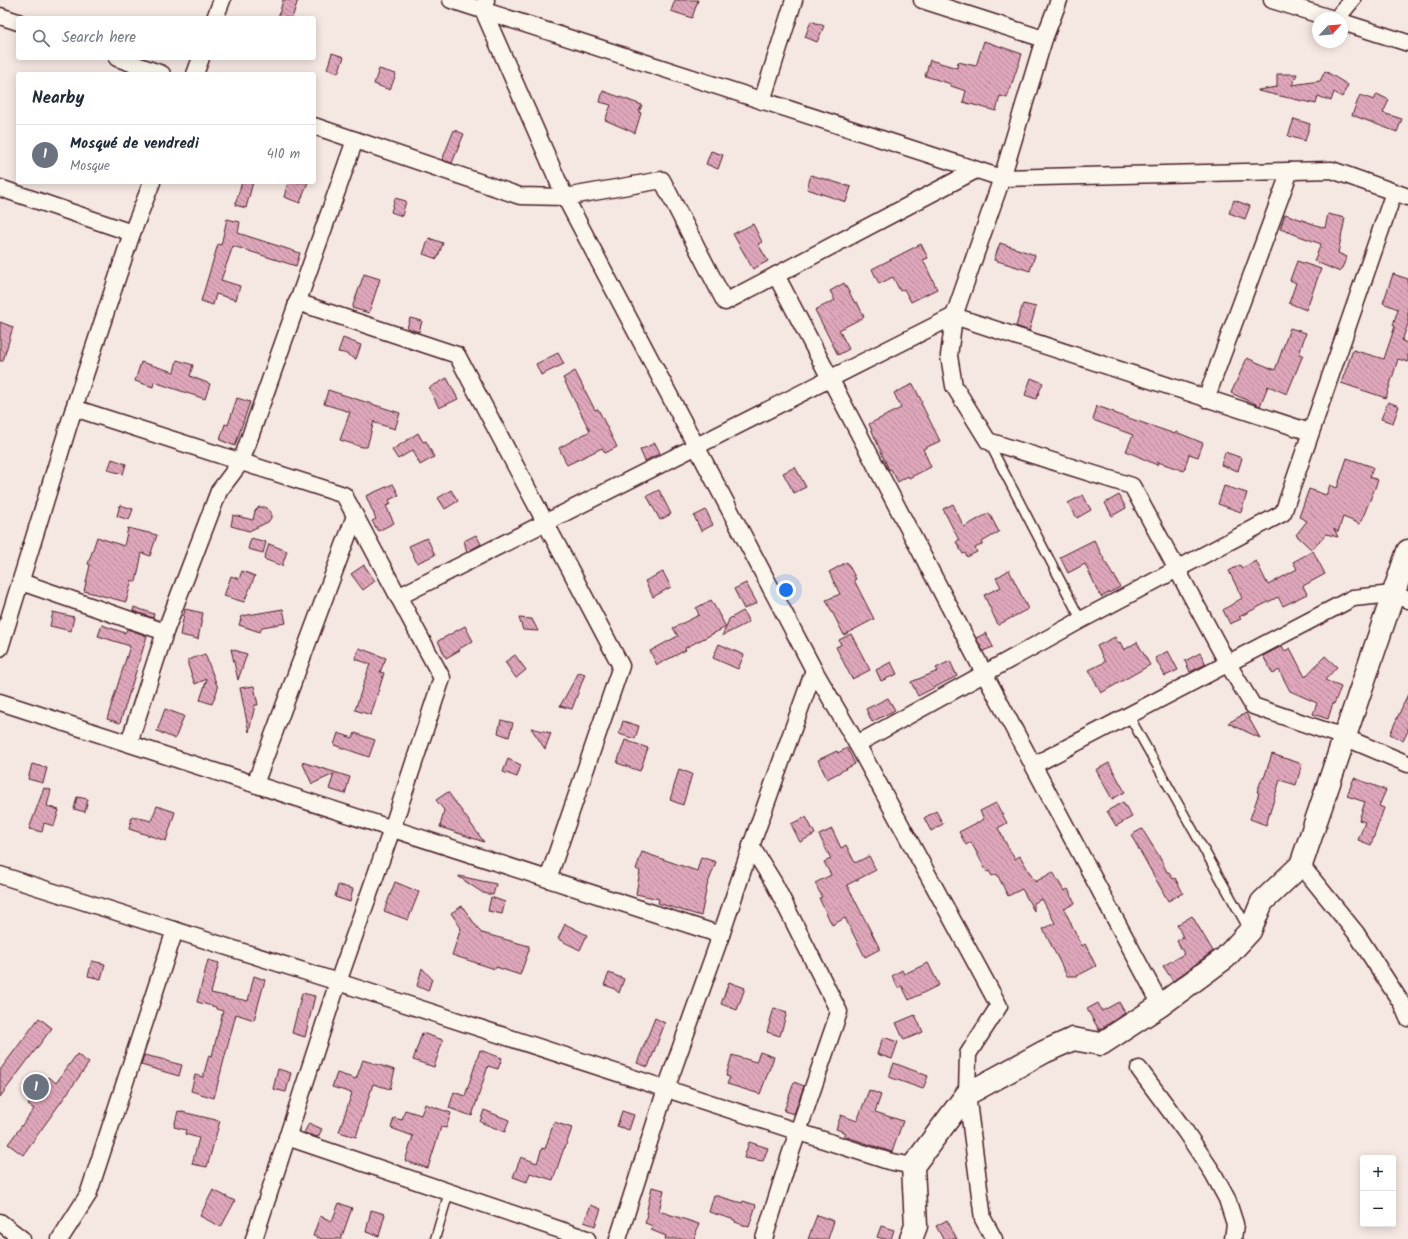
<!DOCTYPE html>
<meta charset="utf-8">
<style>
:root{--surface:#fff;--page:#f2f2f3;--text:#1f2937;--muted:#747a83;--line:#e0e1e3;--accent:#db2777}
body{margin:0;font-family:Kalam,sans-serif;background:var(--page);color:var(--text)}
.controls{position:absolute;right:12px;bottom:12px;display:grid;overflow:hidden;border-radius:4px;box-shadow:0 2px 10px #0003}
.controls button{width:36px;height:36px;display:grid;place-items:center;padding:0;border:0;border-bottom:1px solid var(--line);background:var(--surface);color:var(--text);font:20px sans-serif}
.compass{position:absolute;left:1312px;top:12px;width:36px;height:36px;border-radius:50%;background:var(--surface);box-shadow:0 2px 10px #0003;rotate:64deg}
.you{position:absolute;left:786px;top:590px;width:14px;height:14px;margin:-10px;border:3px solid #fff;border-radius:50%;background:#1a73e8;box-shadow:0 0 0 6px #1a73e833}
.badge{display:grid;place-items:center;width:26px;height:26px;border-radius:50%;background:var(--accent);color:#fff;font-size:13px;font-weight:700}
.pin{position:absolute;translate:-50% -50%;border:2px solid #fff;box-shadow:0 1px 4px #0006}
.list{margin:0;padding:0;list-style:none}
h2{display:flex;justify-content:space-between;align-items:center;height:52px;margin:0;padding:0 16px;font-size:17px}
h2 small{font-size:13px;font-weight:400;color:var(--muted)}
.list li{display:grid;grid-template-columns:26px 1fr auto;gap:12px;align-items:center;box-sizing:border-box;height:60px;padding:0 16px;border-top:1px solid var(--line)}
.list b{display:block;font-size:15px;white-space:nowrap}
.list p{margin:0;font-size:13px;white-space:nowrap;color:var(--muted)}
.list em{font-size:13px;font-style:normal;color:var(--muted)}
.icon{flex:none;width:22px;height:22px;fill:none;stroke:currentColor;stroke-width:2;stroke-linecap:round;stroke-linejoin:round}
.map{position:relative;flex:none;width:1408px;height:1239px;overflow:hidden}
.search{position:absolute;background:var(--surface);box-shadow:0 2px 10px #0003;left:16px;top:16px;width:300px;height:44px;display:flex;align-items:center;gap:10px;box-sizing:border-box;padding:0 14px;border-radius:4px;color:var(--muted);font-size:15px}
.panel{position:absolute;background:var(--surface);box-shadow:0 2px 10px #0003;left:16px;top:72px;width:300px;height:112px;border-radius:4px}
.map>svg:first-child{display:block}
.building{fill:url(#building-back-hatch);stroke:#4a1f2b}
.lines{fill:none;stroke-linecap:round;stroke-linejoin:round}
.lane-casing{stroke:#4a1f2b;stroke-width:11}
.street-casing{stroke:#4a1f2b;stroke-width:19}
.secondary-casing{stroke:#4a1f2b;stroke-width:25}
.lane{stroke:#fbf7ec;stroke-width:8}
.street{stroke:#fbf7ec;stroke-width:16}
.secondary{stroke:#fbf7ec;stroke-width:22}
</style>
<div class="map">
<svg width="1408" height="1239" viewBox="0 0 1408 1239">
<defs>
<pattern id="building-back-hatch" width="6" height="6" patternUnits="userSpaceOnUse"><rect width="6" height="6" fill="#dfa7bb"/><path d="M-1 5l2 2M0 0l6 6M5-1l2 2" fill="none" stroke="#b78798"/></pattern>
</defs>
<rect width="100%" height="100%" fill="#f5e7e2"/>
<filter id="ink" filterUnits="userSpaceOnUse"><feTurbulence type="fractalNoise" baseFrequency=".025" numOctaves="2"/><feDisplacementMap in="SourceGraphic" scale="8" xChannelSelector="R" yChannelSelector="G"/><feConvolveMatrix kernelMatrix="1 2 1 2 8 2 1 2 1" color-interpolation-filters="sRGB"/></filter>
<g filter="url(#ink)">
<!-- building -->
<g class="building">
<path d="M283,0H298L292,18H278Z"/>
<path d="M675,0H698L692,18L671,11Z"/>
<path d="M811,21L824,26L817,42L805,37Z"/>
<path d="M984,41L1022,54L1007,98L1000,96L996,111L963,102L966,91L951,86V84L925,76L930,60L957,68L958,62L976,66Z"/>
<path d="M332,53L344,57L338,73L327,69Z"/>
<path d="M379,69L396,74L390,90L374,84Z"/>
<path d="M1325,71L1348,85L1342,97L1334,92L1331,101L1318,96L1316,104L1258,91V90L1277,87V74H1297L1292,85L1320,81Z"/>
<path d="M603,91L642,105L639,112L641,113L635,133L605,120L611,105L600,102Z"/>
<path d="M1377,94L1389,100L1383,113L1402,119L1397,132L1352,115L1360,95L1374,100Z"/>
<path d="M1294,119L1310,124L1305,141L1288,136Z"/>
<path d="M454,130L464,134L452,163L442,160Z"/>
<path d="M711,151L723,155L718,169L706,164Z"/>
<path d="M811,175L851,187L846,202L807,189Z"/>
<path d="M242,182H253L246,208L235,205Z"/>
<path d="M288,182H308L300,203L284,197Z"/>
<path d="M395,198L406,201L402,216L391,212Z"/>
<path d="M1234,200L1250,206L1245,219L1229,213Z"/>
<path d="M1285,214L1325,228L1328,214L1345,218L1338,253L1347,257L1340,272L1314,261L1321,244L1280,229Z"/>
<path d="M227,219L240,222L238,233L300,253L296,266L233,246L221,280L240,286L236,300L216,294L213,305L201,301L218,244L221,245Z"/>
<path d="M753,224L762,242L758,244L768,261L753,269L733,234Z"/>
<path d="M429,238L443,243L437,259L423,254Z"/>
<path d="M1000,243L1035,255L1030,271L994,260Z"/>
<path d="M921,244L928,258L923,260L937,289L911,302L904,289L900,291L893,277L879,284L872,269Z"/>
<path d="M1297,261L1321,269L1306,310L1289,303L1296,283L1290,280Z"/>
<path d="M364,274L380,279L369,313L352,308Z"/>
<path d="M1393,274L1408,279V324L1402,341L1408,343V362L1398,359L1386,398L1341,383L1353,350L1384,359L1395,326L1393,325L1398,309L1383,303Z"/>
<path d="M844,283L855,303L857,302L864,317L839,330L849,349L838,355L815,310L835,300L830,291Z"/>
<path d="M1023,304L1036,307L1029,331L1016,326Z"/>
<path d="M410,318L422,321L419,332L407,328Z"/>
<path d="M0,322L13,327L3,361H0Z"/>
<path d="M1290,328L1306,333L1299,354L1303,355L1287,394L1268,386L1260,406L1231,393L1247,358L1275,370Z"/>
<path d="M343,338L361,345L356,359L344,353L338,352Z"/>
<path d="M558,353L564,364L541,375L536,364Z"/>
<path d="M177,360L193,365L190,376L210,384L205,399L154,382L153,387L135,381L141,362L174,372Z"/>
<path d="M575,371L595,410L598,409L617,447L605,453L602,448L567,465L559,448L590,431L563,378Z"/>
<path d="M447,378L458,399L439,408L429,388Z"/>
<path d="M1031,378L1043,383L1036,399L1025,395Z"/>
<path d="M913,384L922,402L921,403L940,441L923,449L931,467L909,478L908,476L898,482L891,469L889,470L869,424L901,408L894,393Z"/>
<path d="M328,390L400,413L395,429L375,423L374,421L367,447H362L340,440L350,412L324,404Z"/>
<path d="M237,398L250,402L235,446L220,440L225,424L228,425Z"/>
<path d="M1388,402L1399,406L1393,423L1381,419Z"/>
<path d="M1097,406L1114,412V413L1175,434L1176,432L1203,443L1198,457L1189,454L1184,471L1158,462L1157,465L1126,451L1133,435L1093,420Z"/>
<path d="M418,433L423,442L426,441L434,457L420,465L413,450L398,459L392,450Z"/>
<path d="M655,443L660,453L645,461L640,450Z"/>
<path d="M1225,452L1242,458L1238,471L1221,465Z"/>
<path d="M1347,458L1373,467L1370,477L1378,480L1375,488L1360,524L1343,517L1338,532L1334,529L1338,537L1326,534L1312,550L1296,535L1307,521L1299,517L1309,489L1326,495L1330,485L1337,488Z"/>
<path d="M112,459L126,464L123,474L108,470Z"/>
<path d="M795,467L806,487L794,493L783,473Z"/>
<path d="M393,484L399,495L389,500L391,504L386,506L394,523L378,531L372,521L376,519L366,496Z"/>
<path d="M1224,486L1247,493L1241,512L1218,504Z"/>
<path d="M451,490L458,501L445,509L438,498Z"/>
<path d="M659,490L671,514L660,520L647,496Z"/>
<path d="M1083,495L1091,510L1077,518L1068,503Z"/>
<path d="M1119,495L1126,508L1112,516L1105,503Z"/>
<path d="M953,504L964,527L989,513L999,532L982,542L983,544L975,548L977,552L967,557L965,553L963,554L956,542L959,540L943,509Z"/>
<path d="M120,505L133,509L129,520L117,516Z"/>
<path d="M259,507H265L271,512V518L268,522L249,531L231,526L233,515L253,520L255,511Z"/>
<path d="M706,510L713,525L701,531L694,516Z"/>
<path d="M128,528L157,535L150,556L142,553L136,582L132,580L126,602L84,591L90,565L88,564L97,537L124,546Z"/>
<path d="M476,535L481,544L467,552L464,541Z"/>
<path d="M251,538L266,542L263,553L248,549Z"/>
<path d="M427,538L435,555L417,563L409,546Z"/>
<path d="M1094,540L1113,576L1114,575L1120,587L1101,597L1085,564L1068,573L1060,557Z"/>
<path d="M269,544L287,551L282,566L264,559Z"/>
<path d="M1313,551L1325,574L1303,586L1307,594L1283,606L1278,597L1239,617L1241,619L1230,624L1223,610L1242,598L1229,571L1240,565L1242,568L1256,561L1268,585L1297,569L1293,562Z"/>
<path d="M847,562L856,579L854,580L874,619L844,635L826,600L840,594L829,572Z"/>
<path d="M364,565L375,581L363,590L351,574Z"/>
<path d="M1009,570L1028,609L998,625L984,595L1001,587L996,578Z"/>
<path d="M242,571L255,576L244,602L224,596L231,576L239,579Z"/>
<path d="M663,572L671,587L653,597L645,581Z"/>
<path d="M746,583L757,603L744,609L734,589Z"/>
<path d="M711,600L726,627L729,619L743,611L749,622L722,636L726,627L685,648L686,650L657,665L650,651L678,636L673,628L699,615L696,608Z"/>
<path d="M134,607L154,614L153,618L133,611Z"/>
<path d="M185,609L203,613L198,639L180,635Z"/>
<path d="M283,609L286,623L262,627L260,632L239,625L242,616Z"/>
<path d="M53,612L74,617L71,631L50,626Z"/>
<path d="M519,618L532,619L538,631L523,630Z"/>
<path d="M102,625L125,633L127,629L147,636L120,723L107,719L130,646L98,636Z"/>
<path d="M465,626L473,641L459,649L460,650L446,658L438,641Z"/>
<path d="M986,633L993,647L983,651L976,638Z"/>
<path d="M851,634L870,670L852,679L836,647L841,645L839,640Z"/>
<path d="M1115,637L1118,643L1120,642L1124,650L1137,642L1150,665L1101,693L1089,670L1105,662L1097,646Z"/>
<path d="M719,644L744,655L738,669L713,658Z"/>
<path d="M1282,646L1285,651L1290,648L1305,677L1325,656L1337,667L1325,680L1341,687L1334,704L1333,703L1328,719L1313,714L1317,703L1290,691L1279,670L1273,674L1263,656Z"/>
<path d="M359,648L386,658L380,672L384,673L371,715L355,710L370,664L355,659Z"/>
<path d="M231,649L247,654L238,680Z"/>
<path d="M1168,651L1178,670L1165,676L1155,658Z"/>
<path d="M1200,653L1206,664L1190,672L1185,661Z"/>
<path d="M205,654L218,688L212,704L200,700L207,679L195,684L188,665V660Z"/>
<path d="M515,655L526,670L516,678L505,662Z"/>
<path d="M950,661L957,676L918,696L911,682L938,671L936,668Z"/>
<path d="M891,662L897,674L881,681L876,670Z"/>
<path d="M579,672L585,674L572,709L560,706Z"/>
<path d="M254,686L258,705H255L249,732L240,688Z"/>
<path d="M1408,694V731L1403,741L1390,734Z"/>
<path d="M888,698L895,710L872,722L866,709Z"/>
<path d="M165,709L184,716L175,739L157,731Z"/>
<path d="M1246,713L1260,738L1228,723Z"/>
<path d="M501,720L513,723L509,737L498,733Z"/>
<path d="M623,721L639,726L635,739L619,734Z"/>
<path d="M531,728L551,733L545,749Z"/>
<path d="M338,733L353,738L355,733L375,740L369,757L334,745Z"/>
<path d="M625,740L648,748L640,771L617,763Z"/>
<path d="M847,748L855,764L827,779L818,760L837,751L838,753Z"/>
<path d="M1272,754L1302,764L1296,785L1280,780L1266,825L1250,819L1259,793L1257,792L1262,778H1264Z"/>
<path d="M508,759L521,765L517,777L503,772Z"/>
<path d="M302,762L350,777L345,794L329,789L334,774L312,784Z"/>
<path d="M1109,763L1125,792L1112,799L1096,770Z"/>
<path d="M32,764L47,768L43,783L28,779Z"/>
<path d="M679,769L692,774L683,805L670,800Z"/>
<path d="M1354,778L1386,790L1379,806L1384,808L1371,845L1358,840L1365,822L1359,820L1365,802L1347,796Z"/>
<path d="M44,788L51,790L47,806L59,810L54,826L44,823L42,832L29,829Z"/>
<path d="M448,792L484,842L440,827L444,810L436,800Z"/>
<path d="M77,797L88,799L85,812L74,809Z"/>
<path d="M1123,802L1132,817L1116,826L1107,811Z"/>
<path d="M996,803L1007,823L998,828L1011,853H1012L1015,859L1020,856L1035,882L1053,872L1064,891L1068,889L1075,903L1064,909L1082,946L1085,944L1096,966L1077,976H1067L1043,929L1055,923L1042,899L1034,903V911L1022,889L1008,896L997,874L992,876L989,871L987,872L971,842L966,845L959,832L984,819L980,811Z"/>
<path d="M157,806L175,812L166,841L129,829L132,816L151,821Z"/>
<path d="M936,811L943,824L931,831L924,818Z"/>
<path d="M806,817L815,834L800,842L791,824Z"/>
<path d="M832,829L841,848L846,845L855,863L869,856L876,870L847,885L880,949L865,957L845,918L832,925L819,898L822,897L815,883L831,875L824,862L831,859L819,835Z"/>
<path d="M1142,829L1159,856L1167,872H1169L1173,879L1175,878L1183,893L1168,901L1131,835Z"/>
<path d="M642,852L697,871L701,857L716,862L707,886L701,916L658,903L659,899L636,894L640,871L636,869Z"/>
<path d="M459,876L496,884L493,895L483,893L459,877Z"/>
<path d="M395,882L419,892L408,920L384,911Z"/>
<path d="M338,885L353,889L350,902L335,897Z"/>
<path d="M491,897L505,902L502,914L488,911Z"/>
<path d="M462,906L482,934V933L529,946V950L520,975L496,967L495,969L452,955L461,928L451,913Z"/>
<path d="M1192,916L1213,951L1173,981L1163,966L1184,954L1177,941L1183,937L1177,925Z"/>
<path d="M565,924L587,935L580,950L558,939Z"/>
<path d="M208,960L219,963L211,993L248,1001L254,976L265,980L254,1020L236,1014L214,1098L191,1091L195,1075L203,1077L209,1055L212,1056L223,1011L216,1009V1007L197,1002Z"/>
<path d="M92,961L105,964L101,979L88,976Z"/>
<path d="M928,963L939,985L909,1000L902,986L898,988L892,976L902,970L904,974Z"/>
<path d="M422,968L432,979L428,991L417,986Z"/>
<path d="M609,973L624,979L619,993L613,988L604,985Z"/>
<path d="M729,982L745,988L737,1010L721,1004Z"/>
<path d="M302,993L315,996L305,1037L292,1033Z"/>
<path d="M1119,1002L1125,1013L1099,1030L1087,1009L1098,1003L1102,1011Z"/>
<path d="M774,1008L787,1012L780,1036L767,1032Z"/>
<path d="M915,1015L923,1032L904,1040L896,1023Z"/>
<path d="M39,1018L52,1028L0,1097V1070Z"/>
<path d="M655,1018L665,1023L648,1067L637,1063Z"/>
<path d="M422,1033L443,1040L434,1067L413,1060Z"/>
<path d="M883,1037L898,1042L892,1059L877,1054Z"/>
<path d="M480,1050L502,1058L498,1069L488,1066L472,1116L449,1108L454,1092L465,1096Z"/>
<path d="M760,1052L774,1057L760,1094L727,1084L730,1077L726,1076L732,1055L756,1062Z"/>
<path d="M77,1054L89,1063L23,1155L8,1144L34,1109L28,1105L49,1077L56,1083Z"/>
<path d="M144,1055L166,1060V1061L182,1065L179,1076L141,1065Z"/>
<path d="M363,1060L395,1070L390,1089L373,1084L356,1137L339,1132L352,1093L332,1087L337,1073L356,1079Z"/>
<path d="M894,1063L928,1076L923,1089L889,1077Z"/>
<path d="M278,1069L291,1073L286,1092L273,1089Z"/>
<path d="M794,1082L804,1086L794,1114L784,1111Z"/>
<path d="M869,1090L881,1095L875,1112L903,1121L892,1152L844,1136L846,1133L836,1129L841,1115L857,1121Z"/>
<path d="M425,1104L451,1113L446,1128L441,1127L428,1168L405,1161L413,1136L391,1128L394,1118L402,1120L405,1110L421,1115Z"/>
<path d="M484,1110L509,1120L505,1132L480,1122Z"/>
<path d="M178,1111L220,1121L207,1167L192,1164L199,1138L185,1134L186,1130L174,1127Z"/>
<path d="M622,1111L634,1115L629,1130L617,1126Z"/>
<path d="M554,1122L572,1128L565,1148H564L553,1180L530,1173L527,1182L513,1177L521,1157L537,1163L542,1148L545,1149Z"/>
<path d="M309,1123L322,1129L318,1137L304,1133Z"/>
<path d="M749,1142L768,1148L763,1161L744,1158Z"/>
<path d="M652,1187L664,1190L659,1211L699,1224L694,1239H665L666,1236L651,1230L653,1226L645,1223L648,1215L646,1214Z"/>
<path d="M213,1190L235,1201L221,1227L200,1216Z"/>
<path d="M714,1195L742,1203L743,1201L756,1205L749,1227L735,1222V1220L709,1212Z"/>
<path d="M339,1203L352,1208L341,1239H323L313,1236L320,1216L332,1221Z"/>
<path d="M591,1205L601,1209L595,1226L584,1222Z"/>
<path d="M371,1210L385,1214L379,1236L366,1232Z"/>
<path d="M817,1215L834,1221L828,1239H808Z"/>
<path d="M947,1220L957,1239H943L936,1226Z"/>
<path d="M881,1226L894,1230L891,1239H884L877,1237Z"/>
</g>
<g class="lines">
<!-- lane casing -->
<g class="lane-casing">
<g id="lane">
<path d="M988,441L1081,620"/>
<path d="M1129,716L1248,928"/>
<path d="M435,1239L449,1192"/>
</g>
</g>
<!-- street casing -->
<g class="street-casing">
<g id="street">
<path d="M451,0L1002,178L1332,170L1408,197"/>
<path d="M486,0L483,10L565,197L814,670L857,744L999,1006L968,1054L967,1094L983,1219L994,1239"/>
<path d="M922,0L1044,39"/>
<path d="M1059,0L1044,39L1002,178L954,316L949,356L954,386L988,441L1132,486L1228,664L1253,706L1344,737L1408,764"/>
<path d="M1272,0L1330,18"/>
<path d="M0,16L18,22"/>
<path d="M215,18L222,0"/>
<path d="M1337,18L1352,0"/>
<path d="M1342,22L1408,43"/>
<path d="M117,58L162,74"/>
<path d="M195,74L201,58"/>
<path d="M762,101L794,0"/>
<path d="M314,126L520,196L565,197L662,180L725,302L976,170"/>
<path d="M0,188L132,233"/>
<path d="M776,275L984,673L1161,1005"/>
<path d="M297,302L457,355L621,666L548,879"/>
<path d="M1206,399L1290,171"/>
<path d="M74,408L344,495L442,678L392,829L338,982L254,1239"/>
<path d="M21,582L165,632"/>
<path d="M398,597L954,316L1310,432"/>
<path d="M0,648L74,408L132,233L152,182"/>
<path d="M0,702L721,935"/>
<path d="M129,743L165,632L219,491L241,462L355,140"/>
<path d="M857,744L1081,620L1283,513L1394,192"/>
<path d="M1034,765L1353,598L1393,594L1408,600"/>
<path d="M255,784L355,516"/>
<path d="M751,846L774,883L839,1012L790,1155L764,1239"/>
<path d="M1301,865L1356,933L1402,1004L1408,1018"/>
<path d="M0,875L338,982L888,1161L913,1166"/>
<path d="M1139,1069L1185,1131L1213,1173L1227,1199L1235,1224L1233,1239"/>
<path d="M287,1137L587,1239"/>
<path d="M0,1222L22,1239"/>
<path d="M60,1239L88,1195L175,930"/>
<path d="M618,1239L666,1089L721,935L751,846L814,670"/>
</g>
</g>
<!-- secondary casing -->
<g class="secondary-casing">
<path id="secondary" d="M911,1239L916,1226L913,1166L967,1094L1044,1052L1073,1039L1101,1044L1161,1005L1225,958L1250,931L1262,902L1301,865L1408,551"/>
</g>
<!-- lane -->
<use href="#lane" class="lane"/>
<!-- street -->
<use href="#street" class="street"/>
<!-- secondary -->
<use href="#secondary" class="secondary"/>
</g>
</g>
</svg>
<div class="controls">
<button>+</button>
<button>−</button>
</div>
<svg class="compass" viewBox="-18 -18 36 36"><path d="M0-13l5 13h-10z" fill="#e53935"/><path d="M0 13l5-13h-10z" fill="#747a83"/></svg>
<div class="you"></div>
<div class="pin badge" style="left:36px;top:1087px;background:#6b7280">1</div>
<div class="search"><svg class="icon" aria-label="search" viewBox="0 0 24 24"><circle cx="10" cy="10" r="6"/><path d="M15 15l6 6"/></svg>Search here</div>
<section class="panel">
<h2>Nearby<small></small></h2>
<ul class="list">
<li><span class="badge" style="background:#6b7280">1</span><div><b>Mosqué de vendredi</b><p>Mosque</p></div><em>410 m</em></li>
</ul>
</section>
</div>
